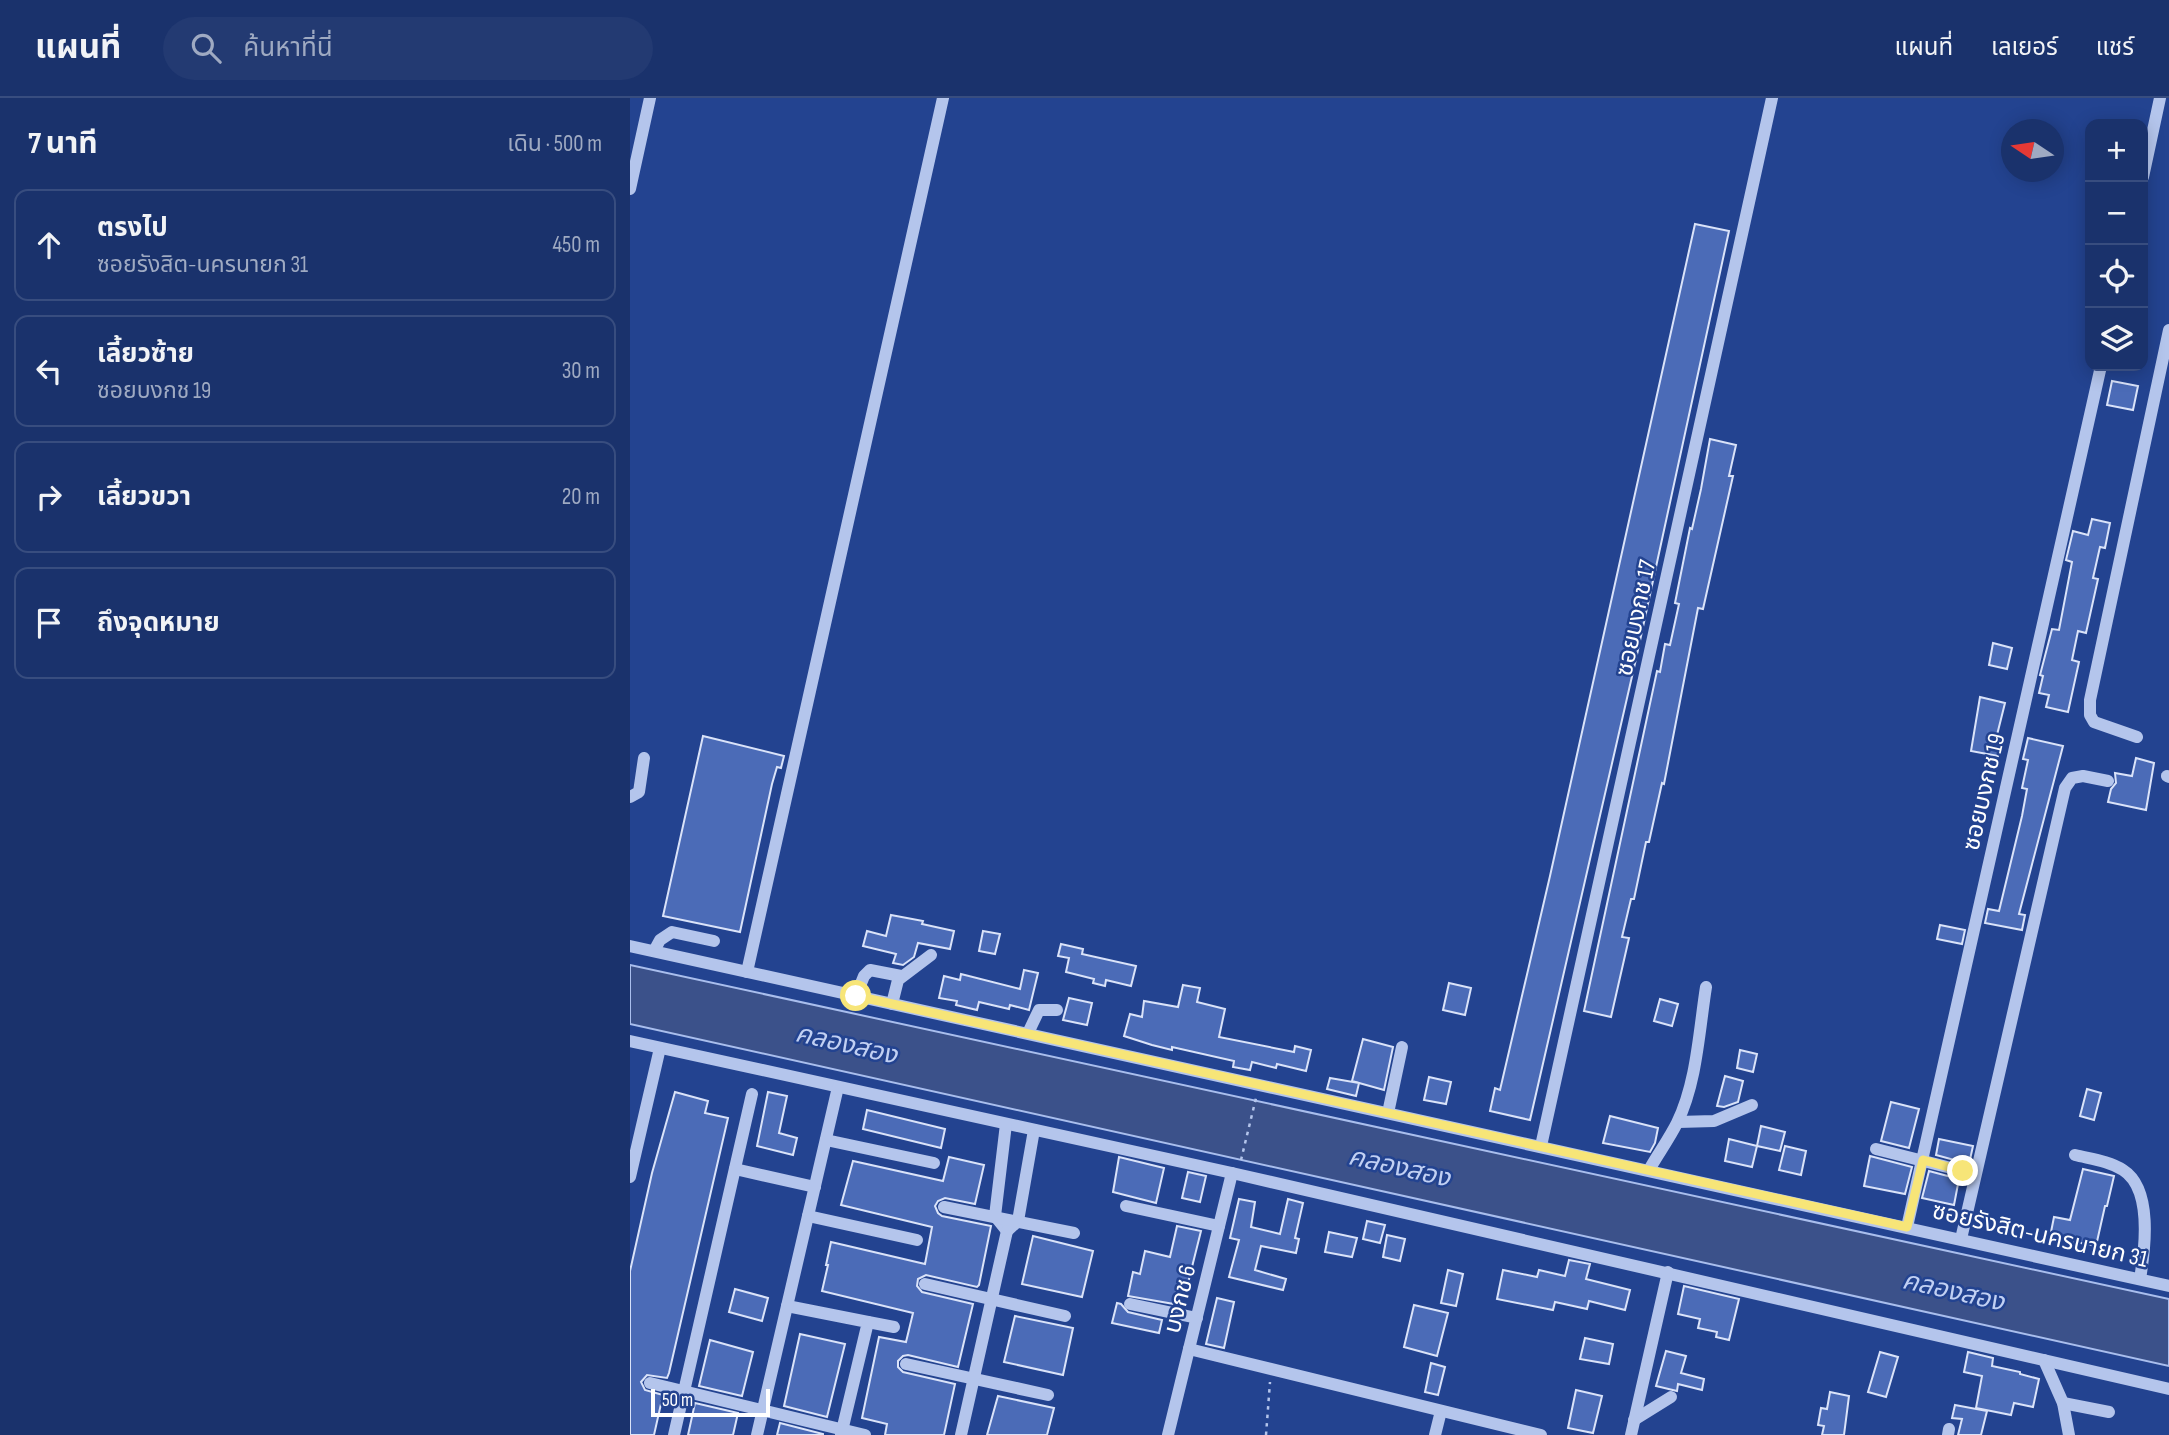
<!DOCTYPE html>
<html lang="th">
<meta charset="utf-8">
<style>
:root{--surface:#1a326c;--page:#233a72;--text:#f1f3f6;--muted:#9faac2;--line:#384d7f}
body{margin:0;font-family:"Sofia Sans Condensed","Noto Sans Thai",sans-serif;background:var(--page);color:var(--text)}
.controls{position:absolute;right:21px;top:21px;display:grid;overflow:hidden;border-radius:14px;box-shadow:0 4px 18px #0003}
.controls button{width:63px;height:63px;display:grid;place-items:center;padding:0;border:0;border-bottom:2px solid var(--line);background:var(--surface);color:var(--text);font:35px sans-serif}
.compass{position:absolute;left:1371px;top:21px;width:63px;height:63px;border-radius:50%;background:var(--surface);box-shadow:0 4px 18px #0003;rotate:283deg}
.scale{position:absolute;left:21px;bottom:18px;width:119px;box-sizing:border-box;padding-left:7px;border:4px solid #fff;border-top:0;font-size:19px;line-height:24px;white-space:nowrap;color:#fff;-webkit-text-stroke:5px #234390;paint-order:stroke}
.stop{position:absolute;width:21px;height:21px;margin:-16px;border:5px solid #f7e578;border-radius:50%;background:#fff}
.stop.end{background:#f7e578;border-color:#fff;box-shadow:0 2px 7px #0008}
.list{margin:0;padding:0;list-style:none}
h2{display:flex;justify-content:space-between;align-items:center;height:91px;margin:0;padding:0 28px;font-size:30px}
h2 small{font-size:23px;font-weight:400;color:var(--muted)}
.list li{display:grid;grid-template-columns:46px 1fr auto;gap:21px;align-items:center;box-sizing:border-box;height:112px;margin:0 14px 14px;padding:0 14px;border:2px solid var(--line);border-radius:14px}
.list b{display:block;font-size:26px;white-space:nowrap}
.list p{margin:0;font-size:23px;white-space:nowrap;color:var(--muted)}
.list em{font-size:23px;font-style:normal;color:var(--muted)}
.icon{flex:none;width:38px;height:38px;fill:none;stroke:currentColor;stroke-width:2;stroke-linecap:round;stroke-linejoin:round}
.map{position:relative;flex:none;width:1539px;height:1337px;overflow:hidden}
header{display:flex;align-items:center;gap:42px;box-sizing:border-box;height:98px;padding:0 35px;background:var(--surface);border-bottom:2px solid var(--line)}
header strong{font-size:33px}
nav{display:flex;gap:38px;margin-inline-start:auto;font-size:24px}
.search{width:490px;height:63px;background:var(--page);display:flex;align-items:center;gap:18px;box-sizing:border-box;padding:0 24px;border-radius:38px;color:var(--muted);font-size:26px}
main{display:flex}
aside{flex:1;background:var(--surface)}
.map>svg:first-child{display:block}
.water{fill:#3b518a;stroke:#a9beed;stroke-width:2}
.building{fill:#4b6bb7;stroke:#dae3f9;stroke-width:2}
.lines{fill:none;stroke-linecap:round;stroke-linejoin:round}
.path{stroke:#b4c5ec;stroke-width:2.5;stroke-dasharray:3.5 5;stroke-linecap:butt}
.minor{stroke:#b4c5ec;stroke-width:12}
.route{stroke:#f7e578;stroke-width:9}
.labels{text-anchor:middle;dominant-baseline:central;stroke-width:5;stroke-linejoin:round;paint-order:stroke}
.street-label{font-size:24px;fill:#fff;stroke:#234390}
.water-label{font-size:26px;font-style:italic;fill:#c1d0f3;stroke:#234390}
</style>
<header>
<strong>แผนที่</strong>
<div class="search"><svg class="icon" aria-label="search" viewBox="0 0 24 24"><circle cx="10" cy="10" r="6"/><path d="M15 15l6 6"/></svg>ค้นหาที่นี่</div>
<nav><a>แผนที่</a><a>เลเยอร์</a><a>แชร์</a></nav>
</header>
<main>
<aside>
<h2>7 นาที<small>เดิน · 500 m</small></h2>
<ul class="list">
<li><svg class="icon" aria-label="ahead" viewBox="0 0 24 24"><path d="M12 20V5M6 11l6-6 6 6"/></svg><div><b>ตรงไป</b><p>ซอยรังสิต-นครนายก 31</p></div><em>450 m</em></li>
<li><svg class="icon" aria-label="left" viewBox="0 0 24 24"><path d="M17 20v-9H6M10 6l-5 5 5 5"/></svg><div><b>เลี้ยวซ้าย</b><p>ซอยบงกช 19</p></div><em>30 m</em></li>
<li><svg class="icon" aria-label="right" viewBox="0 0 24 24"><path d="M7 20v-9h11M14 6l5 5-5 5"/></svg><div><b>เลี้ยวขวา</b></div><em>20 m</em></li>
<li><svg class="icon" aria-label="arrive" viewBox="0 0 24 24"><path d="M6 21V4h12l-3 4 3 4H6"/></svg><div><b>ถึงจุดหมาย</b></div></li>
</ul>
</aside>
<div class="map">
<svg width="1539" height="1337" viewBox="0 0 1539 1337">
<rect width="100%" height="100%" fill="#234390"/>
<!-- water -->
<path class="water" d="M0,867L1539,1201V1268L0,926Z"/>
<!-- building -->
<g class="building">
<path d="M1065,126L1099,133L1006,561L900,1022L860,1013L865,990L870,992L920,778Z"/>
<path d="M1482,283L1508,288L1503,312L1477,307Z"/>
<path d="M1080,341L1106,347L1099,378H1103L1073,511L1068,510L1034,686L1032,685L1019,744H1016L1004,801H1001L992,839L999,840L981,919L954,913L1027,573L1030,574L1035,546L1040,547L1049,506L1045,505L1060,430L1062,431L1071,391Z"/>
<path d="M1462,421L1480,425L1475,450L1470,449L1463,480L1468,481L1456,535L1448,533L1442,562L1449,564L1438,614L1416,609L1419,597L1409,595L1413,578L1410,577L1422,531L1429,532L1442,464L1436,462L1443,433L1458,437Z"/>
<path d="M1363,545L1382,550L1377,571L1359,567Z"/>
<path d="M1350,599L1375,605L1367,637L1372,638L1368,658L1341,653Z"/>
<path d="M73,638L154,658L151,670L147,669L142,686L110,834L33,818Z"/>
<path d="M1398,640L1433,648L1389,816L1395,817L1392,832L1355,825L1358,811L1369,813L1392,718L1397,691L1392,690L1398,662L1393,661Z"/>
<path d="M1506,660L1524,665L1516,712L1478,704L1481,691L1486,685L1485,675L1502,678Z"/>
<path d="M261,817L293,823L292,826L324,833L320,851L288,845L284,859L273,867L263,865L266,856L233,848L237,833L256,838Z"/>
<path d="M1310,827L1335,832L1332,846L1307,841Z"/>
<path d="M353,833L370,836L365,856L349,853Z"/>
<path d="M431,846L453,851L452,856L506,868L501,888L476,882L475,888L463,885L464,881L436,874L439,860L428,858Z"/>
<path d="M394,872L408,875L399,912L380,907L379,911L349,904L347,912L326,907L327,903L309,900L314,878L330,882L331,876L390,891Z"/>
<path d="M819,885L841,890L835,917L813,912Z"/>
<path d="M553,887L570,890L567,904L595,911L589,939L664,954L665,948L681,952L676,973L647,966L646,970L622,964L620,972L603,969L604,963L542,949V952L522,947L494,938L500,916L512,919L514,903L548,909Z"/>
<path d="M439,900L462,905L457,927L433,922Z"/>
<path d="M1030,901L1048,906L1042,928L1024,923Z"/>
<path d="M733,941L763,949L754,992L722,983Z"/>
<path d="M1110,952L1127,956L1123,974L1107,970Z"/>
<path d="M1095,978L1113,983L1108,1004L1094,1009L1087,1008Z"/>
<path d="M799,979L821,984L816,1006L794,1002Z"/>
<path d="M700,980L729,985L726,998L697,991Z"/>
<path d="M1457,991L1471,995L1464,1022L1450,1018Z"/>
<path d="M45,994L78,1003L75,1015L98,1020L39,1275L37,1280L17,1277L11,1284L15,1292L33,1297L24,1337H0V1173L22,1075Z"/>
<path d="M138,994L157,998L149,1035L167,1040L163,1057L127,1048Z"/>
<path d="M1261,1004L1289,1011L1279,1050L1251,1043Z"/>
<path d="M237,1012L315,1031L311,1050L233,1031Z"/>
<path d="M980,1018L1028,1030L1025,1045L1020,1054L973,1045Z"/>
<path d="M1131,1028L1155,1034L1150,1053L1127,1048L1122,1069L1095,1063L1099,1041L1127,1048Z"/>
<path d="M1309,1041L1343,1048L1339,1066L1306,1057Z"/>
<path d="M1155,1048L1176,1053L1171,1077L1149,1072Z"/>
<path d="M1240,1058L1282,1069L1275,1096L1234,1088Z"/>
<path d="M319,1059L354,1067L345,1106L315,1100L308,1103L305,1108L308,1115L312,1118L361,1128L349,1187L347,1189L296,1177L288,1181L287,1188L292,1194L343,1206L328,1269L278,1257L273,1258L268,1263V1269L273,1274L325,1286L314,1337H255L257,1326L232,1320L249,1239L276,1244L283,1215L192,1193L198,1167H196L201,1144L295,1166L302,1129L211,1107L223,1063L313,1083Z"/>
<path d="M489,1059L534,1070L526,1105L483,1094Z"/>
<path d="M1453,1071L1484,1078L1477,1108H1475L1466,1148L1420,1139L1424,1119L1440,1122Z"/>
<path d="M1299,1073L1329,1081L1324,1107L1292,1100Z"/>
<path d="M558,1074L576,1078L570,1104L552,1100Z"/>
<path d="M609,1101L625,1104L621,1129L650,1136L658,1101L673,1105L665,1140L669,1141L666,1155L631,1148L625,1172L656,1181L653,1192L599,1179L609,1142L600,1140Z"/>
<path d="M737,1123L755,1127L750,1145L733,1141Z"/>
<path d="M547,1128L571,1133L557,1189L547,1187L544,1206L498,1198L503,1174L510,1176L515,1153L540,1159Z"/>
<path d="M699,1134L727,1140L722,1159L695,1154Z"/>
<path d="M757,1137L775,1141L770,1163L753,1159Z"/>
<path d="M403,1138L463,1153L452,1199L392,1186Z"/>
<path d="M939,1162L960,1166L956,1181L1000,1192L995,1212L959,1203L957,1211L925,1204L923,1212L867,1201L873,1172L907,1179L909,1172L935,1178Z"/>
<path d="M818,1172L833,1176L826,1208L811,1205Z"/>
<path d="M1054,1188L1109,1201L1099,1242L1086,1239L1087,1234L1068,1230L1070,1221L1048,1216Z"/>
<path d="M105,1191L138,1200L132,1223L99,1214Z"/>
<path d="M587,1200L604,1204L594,1250L576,1246Z"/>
<path d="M487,1205L491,1206L498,1214L532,1222L529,1235L482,1225Z"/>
<path d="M784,1207L818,1215L807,1258L774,1249Z"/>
<path d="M385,1218L443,1230L433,1277L374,1264Z"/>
<path d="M170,1236L215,1246L197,1319L154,1308Z"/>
<path d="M955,1240L983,1246L979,1266L950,1261Z"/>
<path d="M80,1242L123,1254L112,1298L69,1288Z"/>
<path d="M1036,1253L1056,1258L1051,1275L1074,1281L1072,1292L1048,1286L1047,1293L1026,1288Z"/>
<path d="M1250,1254L1268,1259L1256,1299L1238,1294Z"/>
<path d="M1338,1254L1363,1260L1362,1268L1390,1274V1276L1409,1281L1403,1309L1384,1305L1381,1317L1346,1310L1352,1278L1334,1274Z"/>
<path d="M801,1265L815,1269L808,1297L795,1294Z"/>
<path d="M946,1292L972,1298L963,1335L938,1330Z"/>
<path d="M1200,1294L1219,1298L1214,1337H1192L1194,1328L1188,1327L1191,1310L1197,1311Z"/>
<path d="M368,1298L424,1310L417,1337H357Z"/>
<path d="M65,1305L108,1315L103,1337H58Z"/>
<path d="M1325,1307L1357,1313L1351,1337H1328L1332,1321L1322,1320Z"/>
<path d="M150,1325L193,1336V1337H147Z"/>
</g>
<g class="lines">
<!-- path -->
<g class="path">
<path d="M611,1062L626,1000"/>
<path d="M636,1337L640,1284"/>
</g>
<!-- minor -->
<g class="minor">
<path d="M1513,79L1530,0"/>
<path d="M0,91L20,0"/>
<path d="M1507,639L1464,624L1460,617V602L1539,232"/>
<path d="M1537,678L1539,679"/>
<path d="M0,699L9,694L14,660"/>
<path d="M0,848L1539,1188"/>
<path d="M24,853L30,842L42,834L84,843"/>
<path d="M117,874L313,0"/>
<path d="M226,898L234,878L240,872L271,878"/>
<path d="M262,906L268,882L301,857"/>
<path d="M398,935L409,912H427"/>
<path d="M0,943L602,1075L1539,1291"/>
<path d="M758,1015L772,949"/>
<path d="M1048,1024L1084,1023L1122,1007"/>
<path d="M376,1026L365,1118L377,1133L388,1123L404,1032"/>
<path d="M196,1042L304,1065"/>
<path d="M911,1048L1142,0"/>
<path d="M1246,1051L1333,1073"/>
<path d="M1445,1057C1461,1061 1479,1063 1493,1072C1523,1091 1515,1151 1510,1181"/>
<path d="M105,1071L185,1089"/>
<path d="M1019,1072C1028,1056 1039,1041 1047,1025C1067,984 1069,933 1076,889"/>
<path d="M0,1079L30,950"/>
<path d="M496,1108L589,1128"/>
<path d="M314,1109L444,1135"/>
<path d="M178,1118L287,1142"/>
<path d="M1277,1129L1471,268"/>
<path d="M1331,1141L1435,690L1442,680L1453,678L1478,683"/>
<path d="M295,1186L435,1218"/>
<path d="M500,1206L567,1220"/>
<path d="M157,1208L238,1224L211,1337"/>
<path d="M238,1224L264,1229"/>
<path d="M559,1251L911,1337"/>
<path d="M1414,1262L1433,1305L1439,1337"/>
<path d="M276,1266L418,1297"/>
<path d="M20,1285L235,1337"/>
<path d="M1433,1305L1479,1314"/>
<path d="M1004,1322L1041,1299"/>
<path d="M44,1337L122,996"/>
<path d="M127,1337L208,989"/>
<path d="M331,1337L377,1133"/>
<path d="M538,1337L602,1075"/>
<path d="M805,1337L811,1313"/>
<path d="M1001,1337L1038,1174"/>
<path d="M1318,1337L1319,1331"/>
</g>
</g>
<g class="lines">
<!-- route -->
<path class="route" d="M226,898L1277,1129L1293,1062L1333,1073"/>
</g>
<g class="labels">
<!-- street labels -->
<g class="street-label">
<text transform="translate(1006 520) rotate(-78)">ซอยบงกช 17</text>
<text transform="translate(1354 694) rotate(-77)">ซอยบงกช 19</text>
<text transform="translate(1410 1137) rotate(13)">ซอยรังสิต-นครนายก 31</text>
<text transform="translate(550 1201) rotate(-76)">บงกช 6</text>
</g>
<!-- water labels -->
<g class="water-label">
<text transform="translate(216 947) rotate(13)">คลองสอง</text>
<text transform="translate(769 1070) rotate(13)">คลองสอง</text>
<text transform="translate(1323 1194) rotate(13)">คลองสอง</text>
</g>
</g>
</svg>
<div class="controls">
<button>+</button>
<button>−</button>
<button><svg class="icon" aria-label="locate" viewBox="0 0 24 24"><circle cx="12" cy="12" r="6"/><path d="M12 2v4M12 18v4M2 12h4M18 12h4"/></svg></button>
<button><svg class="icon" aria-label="layers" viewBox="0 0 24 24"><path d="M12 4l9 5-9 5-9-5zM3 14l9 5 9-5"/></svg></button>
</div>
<svg class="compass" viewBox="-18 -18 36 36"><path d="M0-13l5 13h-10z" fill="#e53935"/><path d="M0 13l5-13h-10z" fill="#9faac2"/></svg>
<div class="scale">50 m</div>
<div class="stop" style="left:226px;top:898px"></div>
<div class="stop end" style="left:1333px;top:1073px"></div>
</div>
</main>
